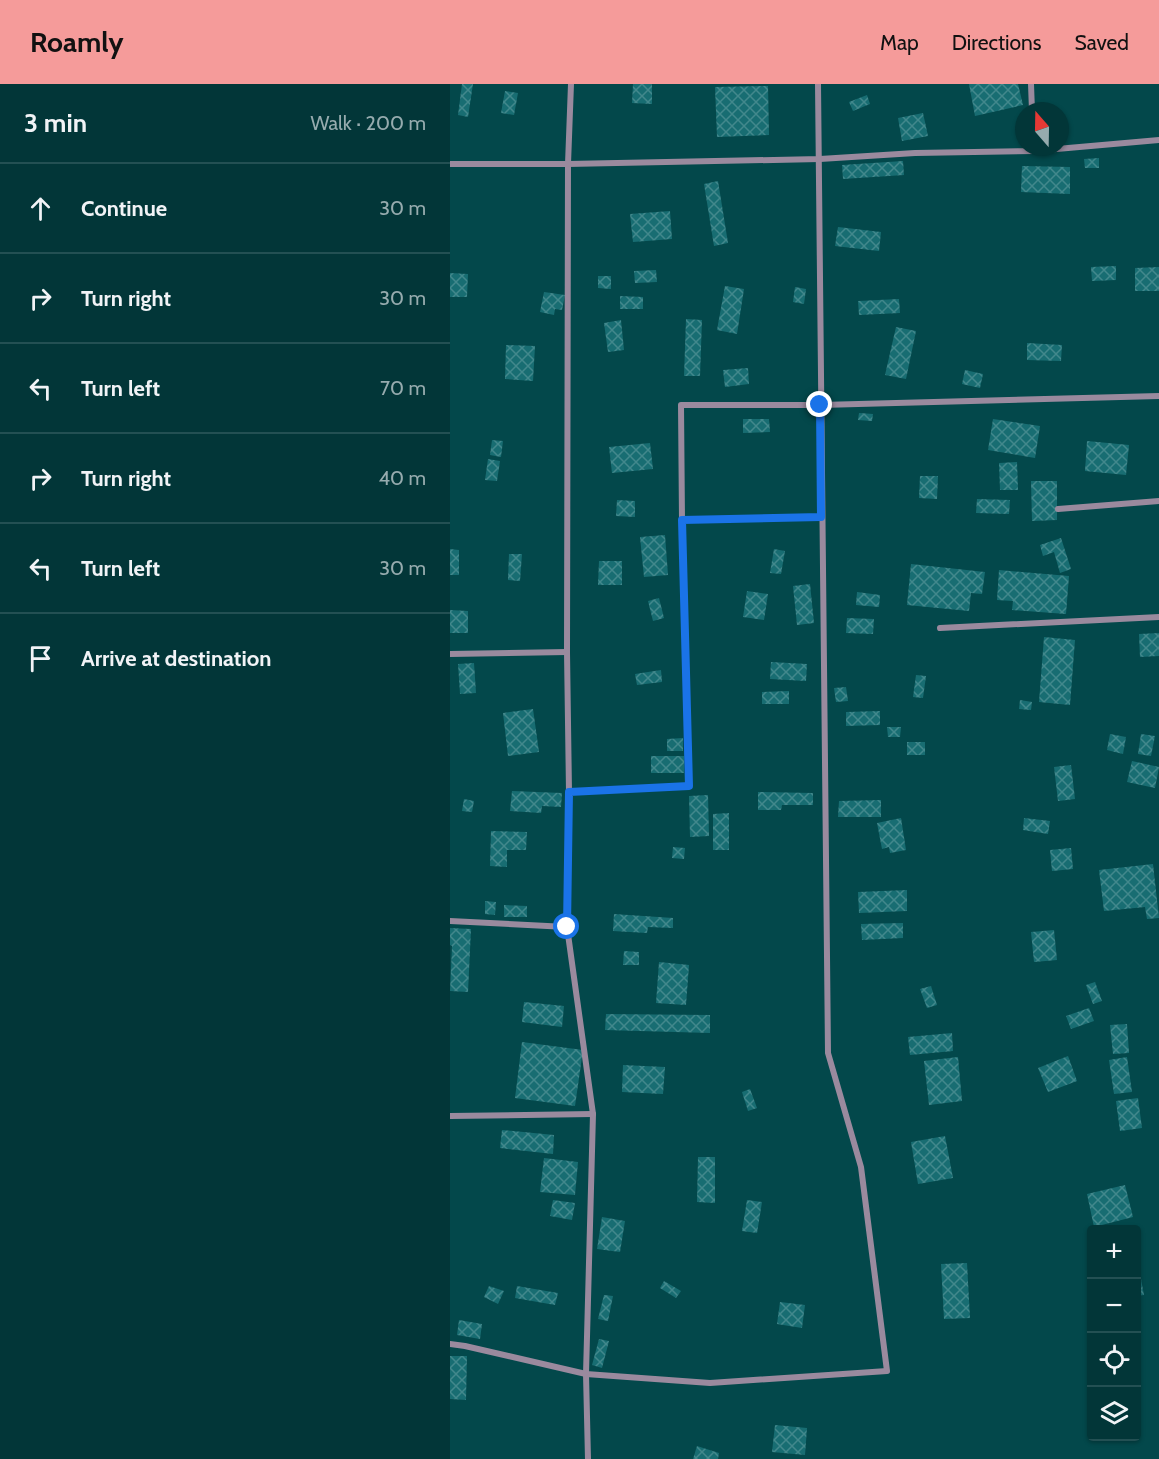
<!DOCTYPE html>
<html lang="en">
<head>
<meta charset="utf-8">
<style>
	:root { --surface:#023638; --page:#0c3e40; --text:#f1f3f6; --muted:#96abae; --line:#235053; --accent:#f59b9a }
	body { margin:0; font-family:Cabin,sans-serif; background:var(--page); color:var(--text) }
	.controls { position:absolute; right:18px; bottom:18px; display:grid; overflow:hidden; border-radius:6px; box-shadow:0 2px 4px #0004 }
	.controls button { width:54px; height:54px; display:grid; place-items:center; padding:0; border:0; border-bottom:2px solid var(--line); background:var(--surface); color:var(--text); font:30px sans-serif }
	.compass { position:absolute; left:565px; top:18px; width:54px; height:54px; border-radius:50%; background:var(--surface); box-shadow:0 2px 4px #0004; rotate:340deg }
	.stop { position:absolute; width:18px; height:18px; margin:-14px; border:4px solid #1a73e8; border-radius:50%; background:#fff }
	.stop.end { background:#1a73e8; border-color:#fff; box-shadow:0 2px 6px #0008 }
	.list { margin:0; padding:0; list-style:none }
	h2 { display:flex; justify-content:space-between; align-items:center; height:78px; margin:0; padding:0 24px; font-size:26px }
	h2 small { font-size:20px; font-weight:400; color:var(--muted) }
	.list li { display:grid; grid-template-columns:39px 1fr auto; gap:18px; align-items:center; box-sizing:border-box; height:90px; padding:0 24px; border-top:2px solid var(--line) }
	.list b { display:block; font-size:22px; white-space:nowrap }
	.list em { font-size:20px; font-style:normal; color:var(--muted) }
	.icon { flex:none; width:33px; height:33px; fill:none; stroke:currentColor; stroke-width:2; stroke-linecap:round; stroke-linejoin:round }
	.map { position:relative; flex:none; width:709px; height:1375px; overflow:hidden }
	header { display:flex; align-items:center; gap:36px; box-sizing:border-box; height:84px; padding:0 30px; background:var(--accent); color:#111 }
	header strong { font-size:28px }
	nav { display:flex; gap:33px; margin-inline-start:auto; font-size:21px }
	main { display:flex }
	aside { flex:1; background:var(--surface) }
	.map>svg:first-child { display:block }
	.building { fill:url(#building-cross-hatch) }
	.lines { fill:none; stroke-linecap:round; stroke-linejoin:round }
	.minor { stroke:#9a8a9e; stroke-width:6 }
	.route { stroke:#1a73e8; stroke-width:8 }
</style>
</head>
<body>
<header>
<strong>Roamly</strong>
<nav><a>Map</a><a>Directions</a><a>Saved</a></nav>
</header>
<main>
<aside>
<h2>3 min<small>Walk · 200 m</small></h2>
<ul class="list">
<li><svg class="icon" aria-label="ahead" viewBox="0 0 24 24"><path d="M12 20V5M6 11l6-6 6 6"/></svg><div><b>Continue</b></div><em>30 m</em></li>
<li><svg class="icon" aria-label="right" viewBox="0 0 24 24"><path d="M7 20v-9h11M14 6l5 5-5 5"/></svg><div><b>Turn right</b></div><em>30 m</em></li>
<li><svg class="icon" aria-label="left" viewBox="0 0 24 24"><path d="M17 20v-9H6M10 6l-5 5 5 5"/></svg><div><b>Turn left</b></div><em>70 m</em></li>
<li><svg class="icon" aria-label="right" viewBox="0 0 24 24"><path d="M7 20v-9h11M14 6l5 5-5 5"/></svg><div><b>Turn right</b></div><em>40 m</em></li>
<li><svg class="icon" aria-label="left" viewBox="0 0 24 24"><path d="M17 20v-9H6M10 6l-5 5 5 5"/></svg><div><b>Turn left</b></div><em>30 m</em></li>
<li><svg class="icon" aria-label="arrive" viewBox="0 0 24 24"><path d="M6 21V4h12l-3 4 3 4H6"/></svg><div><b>Arrive at destination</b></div></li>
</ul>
</aside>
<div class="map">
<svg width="709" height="1375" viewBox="0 0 709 1375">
	<defs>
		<pattern id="building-cross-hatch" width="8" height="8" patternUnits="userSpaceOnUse" patternTransform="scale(1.5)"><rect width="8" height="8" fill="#186d72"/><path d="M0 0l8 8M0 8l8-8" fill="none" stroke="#42888c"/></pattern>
	</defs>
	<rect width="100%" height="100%" fill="#03484b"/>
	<g class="building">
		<path d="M 12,0 L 23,0 L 18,33 L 8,31 Z"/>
		<path d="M 183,0 L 202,0 L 202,20 L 182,19 Z"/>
		<path d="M 519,0 L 568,0 L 573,21 L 525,32 Z"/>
		<path d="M 318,2 L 319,51 L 267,53 L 265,3 Z"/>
		<path d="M 55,7 L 68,9 L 64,31 L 51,29 Z"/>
		<path d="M 417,11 L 420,20 L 403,27 L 399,18 Z"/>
		<path d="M 473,29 L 478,52 L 452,57 L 448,34 Z"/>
		<path d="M 649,74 L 649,84 L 635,84 L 634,75 Z"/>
		<path d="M 453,77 L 454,91 L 393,95 L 392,81 Z"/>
		<path d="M 572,82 L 620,83 L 620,110 L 571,108 Z"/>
		<path d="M 268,97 L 278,159 L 264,162 L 254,100 Z"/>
		<path d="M 220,127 L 222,155 L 183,158 L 180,130 Z"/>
		<path d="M 388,143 L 431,148 L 429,167 L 385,162 Z"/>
		<path d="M 666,182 L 666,196 L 642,197 L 641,183 Z"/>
		<path d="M 709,183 L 709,207 L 685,207 L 685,184 Z"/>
		<path d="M 206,186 L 207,198 L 185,199 L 184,187 Z"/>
		<path d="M 0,189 L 18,190 L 17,213 L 0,213 Z"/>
		<path d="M 148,192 L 161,192 L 161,205 L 148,204 Z"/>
		<path d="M 275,202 L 294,205 L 287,250 L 267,246 Z"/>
		<path d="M 345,203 L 356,205 L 354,220 L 343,218 Z"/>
		<path d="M 94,208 L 115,211 L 112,226 L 105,225 L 104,231 L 90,228 Z"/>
		<path d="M 170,212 L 193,213 L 193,225 L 170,225 Z"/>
		<path d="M 449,215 L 450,229 L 409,231 L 408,217 Z"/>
		<path d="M 236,235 L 252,236 L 250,292 L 234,292 Z"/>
		<path d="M 171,236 L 174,266 L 158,268 L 154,239 Z"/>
		<path d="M 446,243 L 466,247 L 456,295 L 435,291 Z"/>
		<path d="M 577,259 L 612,261 L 611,277 L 577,276 Z"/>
		<path d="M 56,261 L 85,262 L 83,297 L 55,295 Z"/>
		<path d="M 298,284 L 299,300 L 275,303 L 273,286 Z"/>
		<path d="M 515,286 L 533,290 L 530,304 L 512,300 Z"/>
		<path d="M 409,329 L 423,330 L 422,337 L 408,336 Z"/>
		<path d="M 293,335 L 319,335 L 320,348 L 293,349 Z"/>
		<path d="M 543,335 L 590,342 L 585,374 L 538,366 Z"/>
		<path d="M 42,356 L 53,357 L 51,373 L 40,371 Z"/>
		<path d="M 637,357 L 679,361 L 676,391 L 635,387 Z"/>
		<path d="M 200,359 L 203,385 L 162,389 L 159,363 Z"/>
		<path d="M 38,375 L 50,377 L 47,397 L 35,396 Z"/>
		<path d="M 567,378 L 568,406 L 550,406 L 549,379 Z"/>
		<path d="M 470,392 L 488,392 L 487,415 L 469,414 Z"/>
		<path d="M 581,397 L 607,397 L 607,436 L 582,437 Z"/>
		<path d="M 527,415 L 560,416 L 559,430 L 526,429 Z"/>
		<path d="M 167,416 L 185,417 L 185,433 L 166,432 Z"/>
		<path d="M 215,451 L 218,491 L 194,493 L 190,453 Z"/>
		<path d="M 611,454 L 621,485 L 610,489 L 604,468 L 593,472 L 590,461 Z"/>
		<path d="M 0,465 L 9,466 L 9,491 L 0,491 Z"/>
		<path d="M 324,465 L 335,467 L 331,490 L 320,489 Z"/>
		<path d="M 59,470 L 72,470 L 70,497 L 58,496 Z"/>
		<path d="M 149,477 L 172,477 L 172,501 L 148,501 Z"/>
		<path d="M 461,480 L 535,488 L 532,510 L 521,509 L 519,527 L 457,521 Z"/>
		<path d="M 549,486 L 619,492 L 616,530 L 562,526 L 563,517 L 547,516 Z"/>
		<path d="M 360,500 L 364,539 L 347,541 L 343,502 Z"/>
		<path d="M 297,507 L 318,510 L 314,536 L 293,533 Z"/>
		<path d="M 407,508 L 430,511 L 429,523 L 406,521 Z"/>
		<path d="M 209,514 L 214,534 L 203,537 L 198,517 Z"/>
		<path d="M 0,526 L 18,527 L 18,549 L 0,549 Z"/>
		<path d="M 397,534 L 424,535 L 423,550 L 396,549 Z"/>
		<path d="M 709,549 L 709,572 L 690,573 L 689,550 Z"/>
		<path d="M 594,553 L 625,556 L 620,621 L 589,618 Z"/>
		<path d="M 321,578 L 357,580 L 356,597 L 320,595 Z"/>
		<path d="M 24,579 L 26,609 L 10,610 L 8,580 Z"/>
		<path d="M 211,586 L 212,598 L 187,601 L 185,590 Z"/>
		<path d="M 466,591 L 476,592 L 473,614 L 463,613 Z"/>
		<path d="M 396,603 L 398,617 L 386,618 L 384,604 Z"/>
		<path d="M 339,607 L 339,620 L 312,620 L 312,608 Z"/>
		<path d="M 570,616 L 582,618 L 581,626 L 569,625 Z"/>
		<path d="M 83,625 L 89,668 L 58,672 L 53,629 Z"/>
		<path d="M 430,627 L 430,641 L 396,642 L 396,628 Z"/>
		<path d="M 437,643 L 451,643 L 450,653 L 438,653 Z"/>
		<path d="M 660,650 L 676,653 L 673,670 L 657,666 Z"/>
		<path d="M 691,650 L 705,652 L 701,672 L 688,670 Z"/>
		<path d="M 233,654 L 233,667 L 217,667 L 217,655 Z"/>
		<rect x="457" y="658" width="18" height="13"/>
		<rect x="201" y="672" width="33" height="17"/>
		<path d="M 682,677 L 709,683 L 705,704 L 677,698 Z"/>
		<path d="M 621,681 L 625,715 L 608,717 L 604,683 Z"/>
		<path d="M 62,707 L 112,709 L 111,723 L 92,722 L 91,729 L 60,727 Z"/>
		<path d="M 308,708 L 363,709 L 363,721 L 332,721 L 331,726 L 308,726 Z"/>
		<path d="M 258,711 L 259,752 L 240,753 L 239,712 Z"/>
		<path d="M 14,715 L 24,717 L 22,728 L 12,727 Z"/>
		<path d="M 431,716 L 431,733 L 388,733 L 389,717 Z"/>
		<path d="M 279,729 L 279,766 L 263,766 L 263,730 Z"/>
		<path d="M 451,734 L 456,766 L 440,769 L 439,763 L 432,765 L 427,739 Z"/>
		<path d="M 574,734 L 600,737 L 598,750 L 573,746 Z"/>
		<path d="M 41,747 L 77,748 L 76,766 L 57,766 L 57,783 L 40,782 Z"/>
		<path d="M 223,763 L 235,764 L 234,775 L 222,774 Z"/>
		<path d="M 621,764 L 623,785 L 602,787 L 600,766 Z"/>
		<path d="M 703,780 L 709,834 L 697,835 L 695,823 L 654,827 L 649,786 Z"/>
		<path d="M 457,806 L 457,827 L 409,829 L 408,808 Z"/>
		<path d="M 35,817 L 46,818 L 45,831 L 35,830 Z"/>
		<path d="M 54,821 L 77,822 L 77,833 L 54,833 Z"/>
		<path d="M 164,830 L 223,834 L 223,844 L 198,843 L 197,849 L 163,847 Z"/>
		<path d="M 453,839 L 453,854 L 412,856 L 411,840 Z"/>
		<path d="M 0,844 L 21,845 L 18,908 L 0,907 L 2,862 L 0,861 Z"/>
		<path d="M 604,846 L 607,876 L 584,878 L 581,848 Z"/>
		<path d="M 174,867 L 189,868 L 189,881 L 173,881 Z"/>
		<path d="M 209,878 L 239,881 L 236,921 L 206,919 Z"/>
		<path d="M 645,898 L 652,917 L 643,920 L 636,901 Z"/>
		<path d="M 481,902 L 487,921 L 477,924 L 470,905 Z"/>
		<path d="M 74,918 L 114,922 L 112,943 L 72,938 Z"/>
		<path d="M 639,924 L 644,937 L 621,945 L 616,932 Z"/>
		<path d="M 156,930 L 260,931 L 260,949 L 155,946 Z"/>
		<path d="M 677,940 L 679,969 L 663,970 L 660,941 Z"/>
		<path d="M 502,949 L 503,967 L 460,971 L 458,953 Z"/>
		<path d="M 72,958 L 133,966 L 125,1022 L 65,1014 Z"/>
		<path d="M 618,972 L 627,997 L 598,1008 L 588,984 Z"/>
		<path d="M 508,973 L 512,1017 L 479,1021 L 474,977 Z"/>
		<path d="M 677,973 L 682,1008 L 664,1010 L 659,976 Z"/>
		<path d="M 173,981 L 215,983 L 213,1010 L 172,1008 Z"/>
		<path d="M 300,1005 L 307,1024 L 298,1027 L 292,1008 Z"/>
		<path d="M 688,1014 L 692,1044 L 670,1047 L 666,1017 Z"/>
		<path d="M 52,1046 L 104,1051 L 103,1070 L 50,1064 Z"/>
		<path d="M 495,1052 L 503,1094 L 468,1100 L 461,1058 Z"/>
		<path d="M 248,1073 L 265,1073 L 265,1119 L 247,1118 Z"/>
		<path d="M 94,1074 L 128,1078 L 125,1111 L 90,1108 Z"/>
		<path d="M 675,1101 L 683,1133 L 644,1143 L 637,1110 Z"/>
		<path d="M 103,1116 L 125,1119 L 122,1136 L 100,1132 Z"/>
		<path d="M 297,1116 L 312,1118 L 307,1149 L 292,1147 Z"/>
		<path d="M 152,1133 L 175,1137 L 170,1168 L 147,1165 Z"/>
		<path d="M 517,1179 L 520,1234 L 494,1235 L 491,1180 Z"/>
		<path d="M 688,1179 L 694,1211 L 686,1212 L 686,1180 Z"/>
		<path d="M 214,1197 L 231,1207 L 226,1214 L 210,1204 Z"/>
		<path d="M 39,1202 L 54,1207 L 48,1220 L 34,1213 Z"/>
		<path d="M 67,1202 L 108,1209 L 105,1221 L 65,1214 Z"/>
		<path d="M 154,1211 L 163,1212 L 158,1237 L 148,1235 Z"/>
		<path d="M 330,1218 L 355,1221 L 352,1244 L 327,1240 Z"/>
		<path d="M 9,1236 L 32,1240 L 30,1255 L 7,1251 Z"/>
		<path d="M 149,1255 L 159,1257 L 152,1284 L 142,1281 Z"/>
		<path d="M 0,1272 L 17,1272 L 16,1316 L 0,1315 Z"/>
		<path d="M 325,1341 L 357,1344 L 355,1371 L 322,1368 Z"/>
		<path d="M 247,1362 L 269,1369 L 268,1375 L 243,1375 Z"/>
	</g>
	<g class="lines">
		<g class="minor">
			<path d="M 121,0 L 118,80 L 117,568 L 119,708 L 117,843 L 143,1030 L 136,1290 L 138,1375"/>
			<path d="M 581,0 L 582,27"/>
			<path d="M 0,80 L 118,80 L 370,75 L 465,69 L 584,67 L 709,56"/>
			<path d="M 608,425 L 709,417"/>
			<path d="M 232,436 L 371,433"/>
			<path d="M 490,544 L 709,533"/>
			<path d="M 0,570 L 117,568"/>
			<path d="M 119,708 L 239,702 L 232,436 L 231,321 L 371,321 L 709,312"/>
			<path d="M 0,837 L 117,843"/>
			<path d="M 0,1032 L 143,1030"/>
			<path d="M 0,1260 L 15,1262 L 136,1290 L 260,1299 L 437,1287 L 411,1083 L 378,969 L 368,0"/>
		</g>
	</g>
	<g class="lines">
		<path class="route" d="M 117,843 L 119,708 L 239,702 L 232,436 L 371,433 L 370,321"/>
	</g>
</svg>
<div class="controls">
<button>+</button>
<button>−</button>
<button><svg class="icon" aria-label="locate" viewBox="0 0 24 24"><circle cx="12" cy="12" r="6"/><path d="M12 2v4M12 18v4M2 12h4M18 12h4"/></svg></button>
<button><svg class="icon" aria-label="layers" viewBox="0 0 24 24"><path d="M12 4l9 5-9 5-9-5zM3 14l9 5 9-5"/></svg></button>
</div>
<svg class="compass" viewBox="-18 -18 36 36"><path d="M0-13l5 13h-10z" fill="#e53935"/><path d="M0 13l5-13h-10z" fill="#96abae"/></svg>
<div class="stop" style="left:117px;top:843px"></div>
<div class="stop end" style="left:370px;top:321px"></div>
</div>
</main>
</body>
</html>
